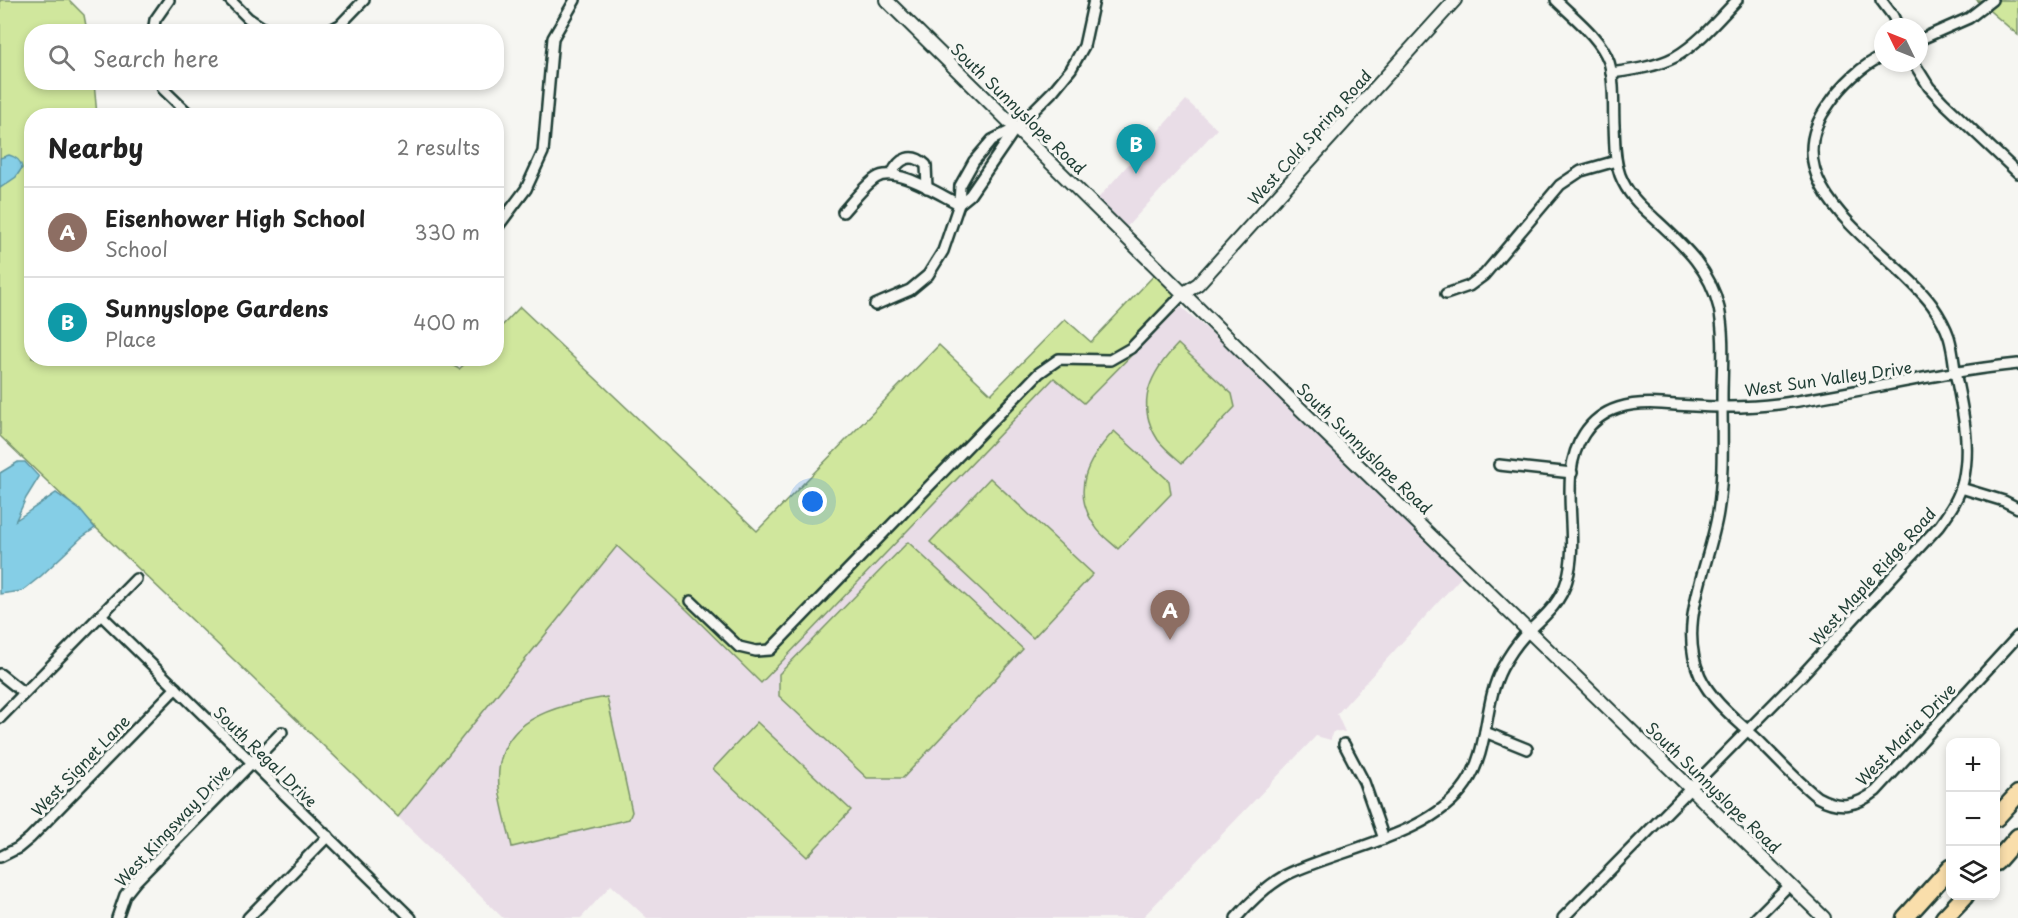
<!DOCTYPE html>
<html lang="en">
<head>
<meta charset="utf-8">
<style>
	:root { --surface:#fff; --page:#f6f6f6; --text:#222; --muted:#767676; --line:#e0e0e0; --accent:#1a73e8 }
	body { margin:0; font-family:"Playpen Sans",sans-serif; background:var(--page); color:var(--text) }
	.controls { position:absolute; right:18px; bottom:18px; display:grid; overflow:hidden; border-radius:12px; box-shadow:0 3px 9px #0003 }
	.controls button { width:54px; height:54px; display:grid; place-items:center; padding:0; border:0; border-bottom:2px solid var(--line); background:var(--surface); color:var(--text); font:30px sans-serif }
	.compass { position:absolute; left:1874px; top:18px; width:54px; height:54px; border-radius:50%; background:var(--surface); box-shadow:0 3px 9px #0003; rotate:313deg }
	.you { position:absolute; left:813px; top:502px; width:21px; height:21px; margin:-15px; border:4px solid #fff; border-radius:50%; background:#1a73e8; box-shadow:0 0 0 9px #1a73e833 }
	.badge { display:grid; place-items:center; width:39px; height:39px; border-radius:50%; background:var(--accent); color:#fff; font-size:20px; font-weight:700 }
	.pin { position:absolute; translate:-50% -50px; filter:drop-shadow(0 2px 3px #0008) }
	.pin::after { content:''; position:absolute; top:32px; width:21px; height:18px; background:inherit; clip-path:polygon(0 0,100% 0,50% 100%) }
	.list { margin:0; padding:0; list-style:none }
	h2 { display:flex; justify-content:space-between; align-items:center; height:78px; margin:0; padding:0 24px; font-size:26px }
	h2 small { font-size:20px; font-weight:400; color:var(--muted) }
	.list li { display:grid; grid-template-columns:39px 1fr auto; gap:18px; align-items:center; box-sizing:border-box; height:90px; padding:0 24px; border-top:2px solid var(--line) }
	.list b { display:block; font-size:22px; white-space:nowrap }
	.list p { margin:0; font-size:20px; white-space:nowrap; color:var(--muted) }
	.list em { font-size:20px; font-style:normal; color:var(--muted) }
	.icon { flex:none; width:33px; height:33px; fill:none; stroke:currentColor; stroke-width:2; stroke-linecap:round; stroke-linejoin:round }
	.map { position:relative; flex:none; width:2018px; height:918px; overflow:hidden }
	.search { position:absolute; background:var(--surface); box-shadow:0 3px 9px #0003; left:24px; top:24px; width:480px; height:66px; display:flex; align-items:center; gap:15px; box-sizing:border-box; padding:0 21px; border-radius:24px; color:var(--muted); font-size:22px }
	.panel { position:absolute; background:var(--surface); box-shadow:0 3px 9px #0003; left:24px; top:108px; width:480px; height:258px; border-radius:24px }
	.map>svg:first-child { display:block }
	.built { fill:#e9dde7 }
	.green { fill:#d0e79d; stroke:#789268; stroke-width:1.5 }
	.water { fill:#85cee6; stroke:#5c949f; stroke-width:1.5 }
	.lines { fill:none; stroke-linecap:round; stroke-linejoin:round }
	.minor-casing { stroke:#1f3d34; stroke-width:14 }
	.tertiary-casing { stroke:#1f3d34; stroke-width:16 }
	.motorway-casing { stroke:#1f3d34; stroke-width:21 }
	.minor { stroke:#f6f6f2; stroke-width:9 }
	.tertiary { stroke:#f6f6f2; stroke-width:12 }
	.motorway { stroke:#f9deab; stroke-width:16 }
	.labels { text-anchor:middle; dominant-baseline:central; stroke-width:6; stroke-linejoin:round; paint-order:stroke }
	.street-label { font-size:16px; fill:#1f3d34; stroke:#f6f6f2 }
</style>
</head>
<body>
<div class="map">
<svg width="2018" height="918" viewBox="0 0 2018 918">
	<rect width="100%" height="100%" fill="#f6f6f2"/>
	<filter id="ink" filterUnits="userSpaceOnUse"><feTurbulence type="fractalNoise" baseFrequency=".0167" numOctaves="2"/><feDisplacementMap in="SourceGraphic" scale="12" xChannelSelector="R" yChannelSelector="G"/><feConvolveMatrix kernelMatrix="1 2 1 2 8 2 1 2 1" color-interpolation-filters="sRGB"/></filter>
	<g filter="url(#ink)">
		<g class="built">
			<path d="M 1186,100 L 1217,129 L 1122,232 L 1093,204 Z"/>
			<path d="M 1180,306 L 1228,347 L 1337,455 L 1463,575 L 1337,714 L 1345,732 L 1335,731 L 1332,733 L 1331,740 L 1316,736 L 1142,918 L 647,918 L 611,885 L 581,918 L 503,918 L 398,817 L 617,546 L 687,610 L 761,682 L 1054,377 L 1084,403 Z"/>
		</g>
		<g class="green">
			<path d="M 0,0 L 69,0 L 84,15 L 87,31 L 32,32 L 32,82 L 94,83 L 97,115 L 32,116 L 32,358 L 440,358 L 459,369 L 470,359 L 496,358 L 497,331 L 520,307 L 757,531 L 939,345 L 991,394 L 1065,319 L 1091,342 L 1160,269 L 1189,297 L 1084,403 L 1054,378 L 761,683 L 687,610 L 617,546 L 398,817 L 0,436 Z"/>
			<path d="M 1977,0 L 2018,0 L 2018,35 Z"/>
			<path d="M 1178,344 L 1232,394 L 1235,407 L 1182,463 C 1174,456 1164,448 1158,440 C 1134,403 1151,372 1178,344 Z"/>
			<path d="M 1114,431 L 1169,481 L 1171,494 L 1118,549 C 1111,542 1100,535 1095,526 C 1070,490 1088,459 1114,431 Z"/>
			<path d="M 990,478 L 1093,574 L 1033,638 L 930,542 Z"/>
			<path d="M 908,542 L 1023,649 L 903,778 L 867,778 L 779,696 L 779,674 Z"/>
			<path d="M 607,697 L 632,812 L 629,819 L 512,847 C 508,827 501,808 499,787 C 493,719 554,706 607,697 Z"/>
			<path d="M 757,722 L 851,810 L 807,857 L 713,769 Z"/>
		</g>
		<g class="water">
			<path d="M 9,155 C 16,157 21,160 22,168 L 16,177 L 0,188 L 0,158 Z"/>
			<path d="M 18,462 L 25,462 L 39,477 L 26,498 L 16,520 L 56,493 L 80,510 L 95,528 L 81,538 L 41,576 L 22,591 L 0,594 L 0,473 Z"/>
		</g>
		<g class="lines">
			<defs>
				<g id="minor">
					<path d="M 230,0 L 248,18 L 269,32"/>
					<path d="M 1556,0 C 1574,18 1600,37 1609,62 C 1615,82 1613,105 1614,125 C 1615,142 1614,159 1620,175 C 1627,193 1639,205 1653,217 C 1682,244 1710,268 1719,308 C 1725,337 1722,368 1722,398 C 1722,436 1724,475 1718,512 C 1710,565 1676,623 1700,676 C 1712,702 1738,721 1758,740 C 1777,759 1796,780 1817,797 C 1839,809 1856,807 1876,791 L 2018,636"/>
					<path d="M 1881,0 L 1893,16 L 1898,27"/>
					<path d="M 153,32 L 155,20 L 169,0"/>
					<path d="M 327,32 L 340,25 L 364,0"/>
					<path d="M 1919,40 L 1969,18 L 1992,0"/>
					<path d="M 1914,63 L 1929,87 L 1943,102 L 2018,173"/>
					<path d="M 1611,73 C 1632,70 1656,67 1675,57 C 1699,43 1718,20 1737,0"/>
					<path d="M 161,82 L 163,89 L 191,116"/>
					<path d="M 892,174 C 899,158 912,152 926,165 L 927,188"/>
					<path d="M 959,204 L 970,195 L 1016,128 L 1053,91 L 1071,69 L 1084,46 L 1094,0"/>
					<path d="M 843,212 C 853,201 864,186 876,178 C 895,165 940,195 959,204"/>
					<path d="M 496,229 L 526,189 L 543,152 L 553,38 L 575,0"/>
					<path d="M 1446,294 L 1469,286 L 1484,275 L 1560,185 L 1581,171 L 1616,161"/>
					<path d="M 875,305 L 910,290 L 928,275 L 943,251 L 959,204 L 960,186 L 974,161 L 992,140 L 1014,129"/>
					<path d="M 1499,465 L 1572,473"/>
					<path d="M 1961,488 L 2004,501 L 2018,508"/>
					<path d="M 691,601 L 739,647 L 756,651 L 770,650 L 1039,373 L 1059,359 L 1110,360 L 1131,348 L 1184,293"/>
					<path d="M 101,615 L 411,918"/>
					<path d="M 0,674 L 24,693"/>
					<path d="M 0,718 L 136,579"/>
					<path d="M 1485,732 L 1527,749"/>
					<path d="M 1344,744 L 1364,782 L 1384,839"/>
					<path d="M 0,857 L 18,848 L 30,838 L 176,688"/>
					<path d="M 117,918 L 125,895 L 137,880 L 282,732"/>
					<path d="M 248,918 L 328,836"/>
					<path d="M 1236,918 C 1251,901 1266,886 1286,875 C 1341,848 1430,837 1466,784 C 1490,749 1483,704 1502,668 C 1508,657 1515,646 1524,636 C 1541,619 1560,605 1567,580 C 1581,535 1556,475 1584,434 C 1602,406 1632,402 1662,404 C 1701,407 1740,409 1778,404 C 1858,393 1937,372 2018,364"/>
					<path d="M 1563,918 L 1802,675 L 1940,525 C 1950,511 1959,498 1963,481 C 1971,446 1963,412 1956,377 C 1954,364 1953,350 1949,337 C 1945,325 1939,315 1932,305 C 1890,248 1767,188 1829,104 C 1842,85 1862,65 1883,56"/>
					<path d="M 1756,918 L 1790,884"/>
				</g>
				<g id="tertiary">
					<path d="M 886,0 L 1289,398 L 1824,918"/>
					<path d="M 1184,293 L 1198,284 L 1455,0"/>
				</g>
				<g id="motorway">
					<path d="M 1996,818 L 2018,794"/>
					<path d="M 1996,862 L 2018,837"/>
					<path d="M 1905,918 L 1950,868"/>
					<path d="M 1944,918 L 1965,896"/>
				</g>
			</defs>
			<use href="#minor" class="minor-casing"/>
			<use href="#tertiary" class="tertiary-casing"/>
			<use href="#motorway" class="motorway-casing"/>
			<use href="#minor" class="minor"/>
			<use href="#tertiary" class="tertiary"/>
			<use href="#motorway" class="motorway"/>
		</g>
	</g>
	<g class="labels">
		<g class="street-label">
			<text transform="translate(1019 108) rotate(44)">South Sunnyslope Road</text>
			<text transform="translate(1309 137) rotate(-48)">West Cold Spring Road</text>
			<text transform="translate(1828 378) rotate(-8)">West Sun Valley Drive</text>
			<text transform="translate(1365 448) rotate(44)">South Sunnyslope Road</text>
			<text transform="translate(1872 576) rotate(-48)">West Maple Ridge Road</text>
			<text transform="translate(1905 734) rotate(-46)">West Maria Drive</text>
			<text transform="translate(266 756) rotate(44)">South Regal Drive</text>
			<text transform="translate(80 765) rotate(-46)">West Signet Lane</text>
			<text transform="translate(1714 787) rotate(44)">South Sunnyslope Road</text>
			<text transform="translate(172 825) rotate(-47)">West Kingsway Drive</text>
		</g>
	</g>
</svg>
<div class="controls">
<button>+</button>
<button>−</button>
<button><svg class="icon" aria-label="layers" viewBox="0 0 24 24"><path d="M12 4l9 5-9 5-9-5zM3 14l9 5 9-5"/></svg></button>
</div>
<svg class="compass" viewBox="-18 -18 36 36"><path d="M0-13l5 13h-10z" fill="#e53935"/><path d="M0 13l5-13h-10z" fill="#767676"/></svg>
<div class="you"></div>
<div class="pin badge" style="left:1170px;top:640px;background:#8d6e63">A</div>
<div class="pin badge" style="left:1136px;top:174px;background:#0f9aa8">B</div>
<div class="search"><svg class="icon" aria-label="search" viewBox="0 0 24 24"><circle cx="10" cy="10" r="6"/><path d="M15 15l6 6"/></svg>Search here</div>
<section class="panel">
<h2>Nearby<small>2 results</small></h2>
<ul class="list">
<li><span class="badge" style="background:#8d6e63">A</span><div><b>Eisenhower High School</b><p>School</p></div><em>330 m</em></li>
<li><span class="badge" style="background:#0f9aa8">B</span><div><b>Sunnyslope Gardens</b><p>Place</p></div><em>400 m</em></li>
</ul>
</section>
</div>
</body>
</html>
